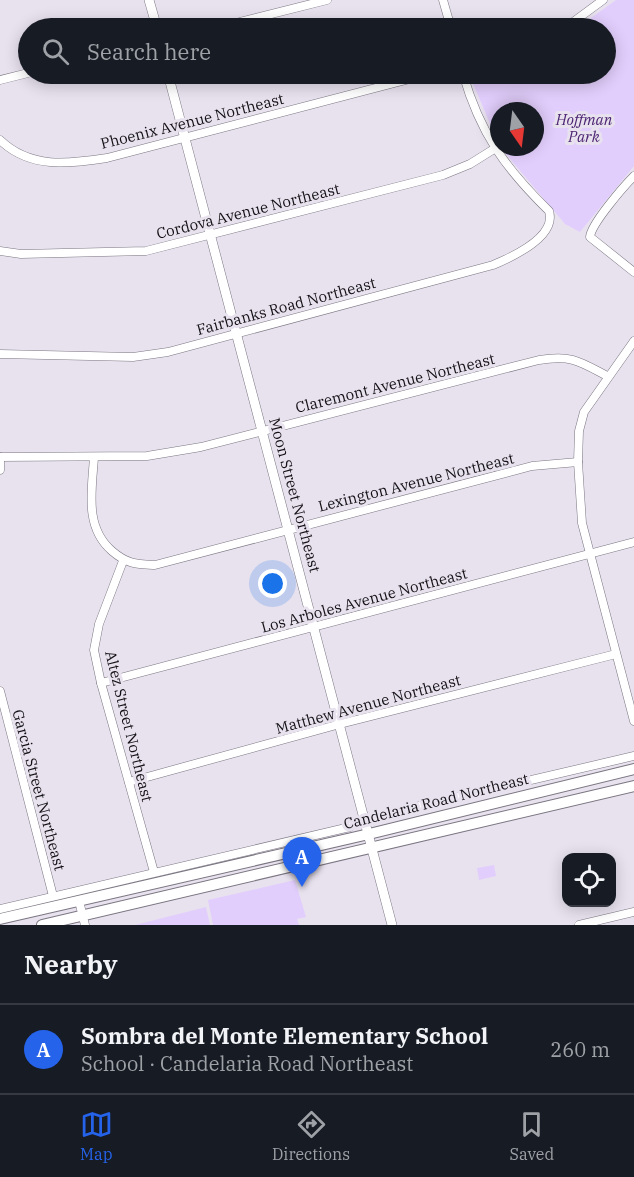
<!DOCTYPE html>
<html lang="en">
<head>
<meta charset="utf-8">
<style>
	:root { --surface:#171b24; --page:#242831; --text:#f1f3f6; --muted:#9ea1a6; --line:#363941; --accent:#2563eb }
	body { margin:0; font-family:"IBM Plex Serif",serif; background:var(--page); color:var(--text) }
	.controls { position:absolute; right:18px; bottom:18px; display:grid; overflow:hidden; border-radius:12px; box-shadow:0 3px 15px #0003 }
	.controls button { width:54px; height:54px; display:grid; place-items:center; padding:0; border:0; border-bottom:2px solid var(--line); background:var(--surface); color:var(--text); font:30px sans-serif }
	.compass { position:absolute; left:490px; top:102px; width:54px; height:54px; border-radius:50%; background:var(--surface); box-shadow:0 3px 15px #0003; rotate:166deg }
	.you { position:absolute; left:273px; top:584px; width:21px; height:21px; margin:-15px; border:4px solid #fff; border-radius:50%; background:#1a73e8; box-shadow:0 0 0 9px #1a73e833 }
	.badge { display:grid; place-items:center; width:39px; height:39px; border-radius:50%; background:var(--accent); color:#fff; font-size:20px; font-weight:700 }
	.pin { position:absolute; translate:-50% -50px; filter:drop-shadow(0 2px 3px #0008) }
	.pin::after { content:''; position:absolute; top:32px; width:21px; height:18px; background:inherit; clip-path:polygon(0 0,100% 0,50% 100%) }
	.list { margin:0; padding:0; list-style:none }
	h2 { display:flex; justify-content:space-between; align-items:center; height:78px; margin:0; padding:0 24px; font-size:26px }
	h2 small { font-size:20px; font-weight:400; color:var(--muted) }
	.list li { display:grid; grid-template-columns:39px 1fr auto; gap:18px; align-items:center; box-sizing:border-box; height:90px; padding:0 24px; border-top:2px solid var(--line) }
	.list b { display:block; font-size:22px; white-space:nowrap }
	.list p { margin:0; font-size:20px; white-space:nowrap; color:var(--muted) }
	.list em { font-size:20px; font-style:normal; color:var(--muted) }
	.icon { flex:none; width:33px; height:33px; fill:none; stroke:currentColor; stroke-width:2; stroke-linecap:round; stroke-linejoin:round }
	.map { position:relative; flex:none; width:634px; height:925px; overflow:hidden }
	.search { position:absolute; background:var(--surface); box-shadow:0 3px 15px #0003; left:18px; right:18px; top:18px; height:66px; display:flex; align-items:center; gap:15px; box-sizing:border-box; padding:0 21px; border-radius:33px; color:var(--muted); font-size:22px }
	.sheet { height:168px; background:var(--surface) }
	nav { display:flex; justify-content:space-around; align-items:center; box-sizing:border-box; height:84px; border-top:2px solid var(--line); background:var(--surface); font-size:16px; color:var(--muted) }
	nav a { display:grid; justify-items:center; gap:3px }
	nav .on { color:var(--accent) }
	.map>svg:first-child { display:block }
	.green { fill:#e2cefc }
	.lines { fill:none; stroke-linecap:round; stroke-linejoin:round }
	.minor-casing { stroke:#7b7682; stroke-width:9 }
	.tertiary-casing { stroke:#7b7682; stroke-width:10 }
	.secondary-casing { stroke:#7b7682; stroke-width:12 }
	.minor { stroke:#fff; stroke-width:8 }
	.tertiary { stroke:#fff; stroke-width:9 }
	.secondary { stroke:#fff; stroke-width:10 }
	.labels { text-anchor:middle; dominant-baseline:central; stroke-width:6; stroke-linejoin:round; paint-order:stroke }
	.park-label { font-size:15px; font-style:italic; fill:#4d2572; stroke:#e8e2ef }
	.street-label { font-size:15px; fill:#131115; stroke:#e8e2ef }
</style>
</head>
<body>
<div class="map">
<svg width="634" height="925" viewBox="0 0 634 925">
	<rect width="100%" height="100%" fill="#e8e2ef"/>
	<g class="green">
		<path d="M 616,0 L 634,0 L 634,166 L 580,232 L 565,224 L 500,147 L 535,147 L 535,111 L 499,111 L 499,145 L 469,74 L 606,74 L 606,28 L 577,28 Z"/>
		<path d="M 494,865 L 496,876 L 479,880 L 477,868 Z"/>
		<path d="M 295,880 L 306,917 L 297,919 L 299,925 L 213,925 L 208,900 Z"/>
		<path d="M 206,907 L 210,925 L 135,925 Z"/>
	</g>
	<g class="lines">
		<defs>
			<g id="minor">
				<path d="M 443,0 L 451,28"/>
				<path d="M 216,28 L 327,0"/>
				<path d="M 565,28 L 603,0"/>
				<path d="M 0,80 L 28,73"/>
				<path d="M 0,140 C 30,169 68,164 107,158 L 429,74"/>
				<path d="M 634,176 C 624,186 591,224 590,237 L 634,272"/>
				<path d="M 0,251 L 21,254 L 146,251 L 443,175 L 470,164 L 494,149"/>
				<path d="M 634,341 L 584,412 L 579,431 L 578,462 L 582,523 L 634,721"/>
				<path d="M 0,354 L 133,357 L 168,352 L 493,265 C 512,257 557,237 549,211 C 505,168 480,133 463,74"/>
				<path d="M 0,457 L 147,456 L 201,447 L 539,360 C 572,355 579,361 607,376"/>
				<path d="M 94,457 C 92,490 84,527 112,551 C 127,564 136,564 155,565 L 532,466 L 578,462"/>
				<path d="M 0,470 L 0,457"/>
				<path d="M 123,561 L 99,624 L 94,650 L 101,683 L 154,872"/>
				<path d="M 101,683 L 634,542"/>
				<path d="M 0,691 L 53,896"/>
				<path d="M 129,782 L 340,724 L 616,654"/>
				<path d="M 377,816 L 634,756"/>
				<path d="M 79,901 L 85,925"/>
				<path d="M 0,909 L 350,827"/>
				<path d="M 579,925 L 634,912"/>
			</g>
			<g id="tertiary">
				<path d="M 149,0 L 157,28"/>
				<path d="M 168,74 L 392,925"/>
			</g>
			<g id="secondary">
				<path d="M 0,919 L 369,834 L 634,769"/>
				<path d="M 42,925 L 634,786"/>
			</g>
		</defs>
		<use href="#minor" class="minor-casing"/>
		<use href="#tertiary" class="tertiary-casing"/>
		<use href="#secondary" class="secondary-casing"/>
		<use href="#minor" class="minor"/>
		<use href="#tertiary" class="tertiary"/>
		<use href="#secondary" class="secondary"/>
	</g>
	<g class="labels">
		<g class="park-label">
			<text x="584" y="119">Hoffman<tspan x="584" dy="17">Park</tspan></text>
		</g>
		<g class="street-label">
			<text transform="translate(192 121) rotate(-14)">Phoenix Avenue Northeast</text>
			<text transform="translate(248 211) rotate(-14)">Cordova Avenue Northeast</text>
			<text transform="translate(286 306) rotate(-15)">Fairbanks Road Northeast</text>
			<text transform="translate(395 383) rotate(-14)">Claremont Avenue Northeast</text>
			<text transform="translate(416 482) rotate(-14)">Lexington Avenue Northeast</text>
			<text transform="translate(295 495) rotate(75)">Moon Street Northeast</text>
			<text transform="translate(364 600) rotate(-15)">Los Arboles Avenue Northeast</text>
			<text transform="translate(368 704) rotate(-15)">Matthew Avenue Northeast</text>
			<text transform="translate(129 726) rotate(76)">Altez Street Northeast</text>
			<text transform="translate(39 790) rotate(75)">Garcia Street Northeast</text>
			<text transform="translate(436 801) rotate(-14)">Candelaria Road Northeast</text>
		</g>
	</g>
</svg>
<div class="controls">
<button><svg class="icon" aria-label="locate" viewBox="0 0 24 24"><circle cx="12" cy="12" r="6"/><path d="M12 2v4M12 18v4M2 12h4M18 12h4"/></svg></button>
</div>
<svg class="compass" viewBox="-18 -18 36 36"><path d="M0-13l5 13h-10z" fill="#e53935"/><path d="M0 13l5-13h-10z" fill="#9ea1a6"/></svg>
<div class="you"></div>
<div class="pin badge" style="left:302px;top:887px">A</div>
<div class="search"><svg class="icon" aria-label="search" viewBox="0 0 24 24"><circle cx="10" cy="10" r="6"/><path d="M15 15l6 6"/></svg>Search here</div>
</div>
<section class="sheet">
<h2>Nearby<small></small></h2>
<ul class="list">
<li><span class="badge">A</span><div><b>Sombra del Monte Elementary School</b><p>School · Candelaria Road Northeast</p></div><em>260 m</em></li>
</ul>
</section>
<nav>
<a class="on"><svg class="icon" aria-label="map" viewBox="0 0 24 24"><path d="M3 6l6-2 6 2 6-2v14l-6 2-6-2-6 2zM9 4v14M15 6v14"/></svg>Map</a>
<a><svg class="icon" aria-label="directions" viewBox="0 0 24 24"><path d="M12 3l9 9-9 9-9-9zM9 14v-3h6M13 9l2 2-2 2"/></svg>Directions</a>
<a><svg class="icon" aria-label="saved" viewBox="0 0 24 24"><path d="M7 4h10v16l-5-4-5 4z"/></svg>Saved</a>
</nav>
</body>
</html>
